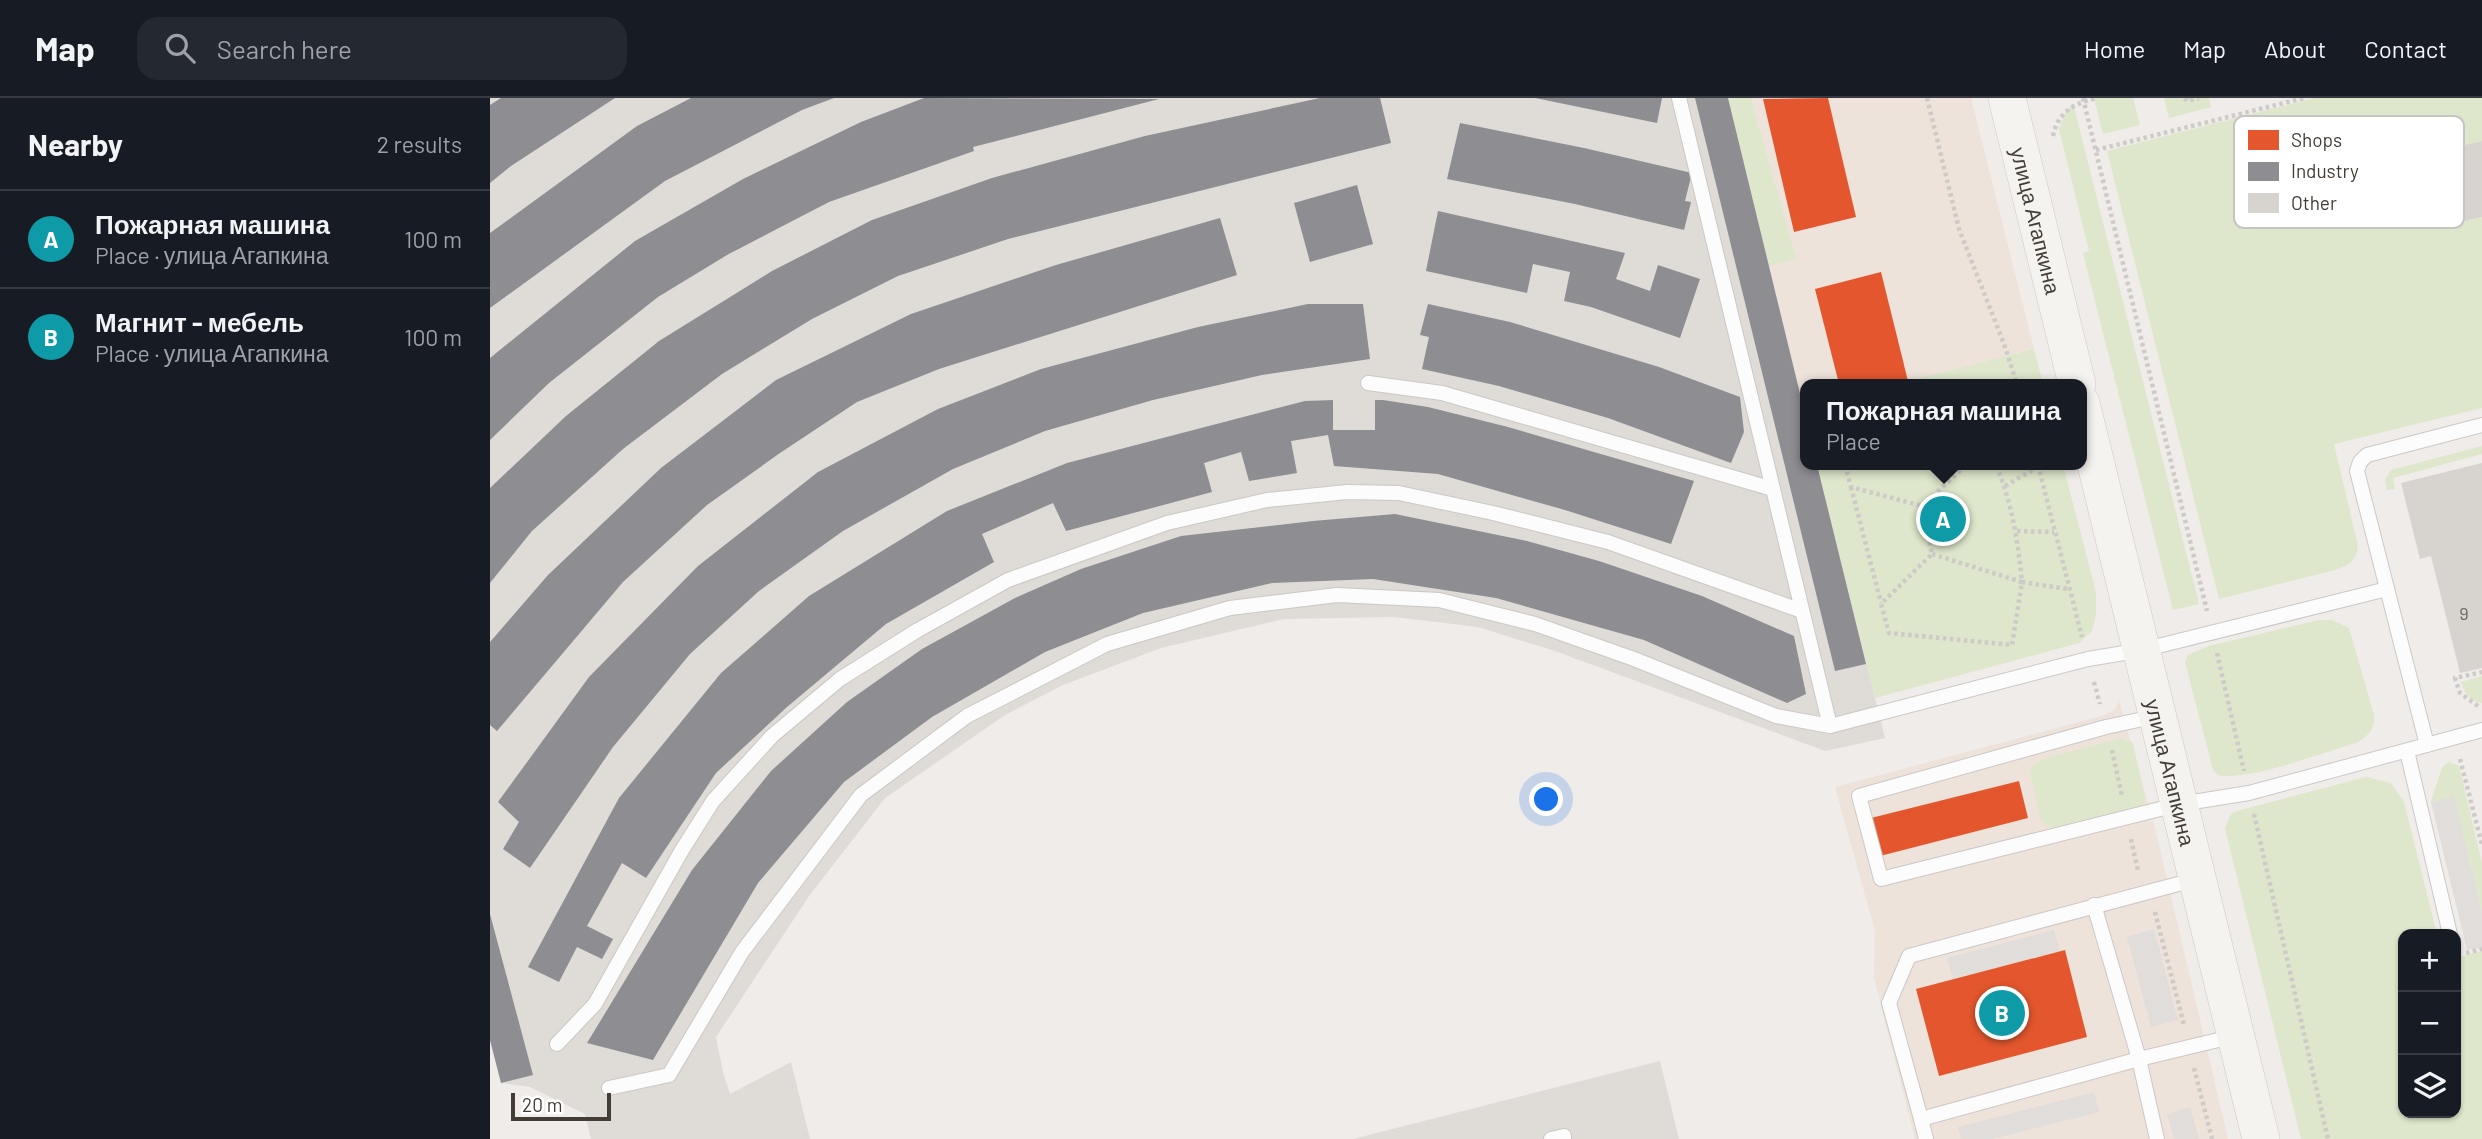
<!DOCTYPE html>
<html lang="en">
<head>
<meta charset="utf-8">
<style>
	:root { --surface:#171b24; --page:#242831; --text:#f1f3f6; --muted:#9ea1a6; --line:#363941; --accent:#2563eb }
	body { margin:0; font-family:Barlow,sans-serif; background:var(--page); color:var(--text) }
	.controls { position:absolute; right:21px; bottom:21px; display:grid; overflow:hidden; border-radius:14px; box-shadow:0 2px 5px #0004 }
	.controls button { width:63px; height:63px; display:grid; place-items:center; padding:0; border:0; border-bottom:2px solid var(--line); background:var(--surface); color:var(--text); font:35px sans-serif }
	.scale { position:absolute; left:21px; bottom:18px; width:100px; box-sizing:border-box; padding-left:7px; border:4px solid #443d36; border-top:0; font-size:19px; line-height:24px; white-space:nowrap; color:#443d36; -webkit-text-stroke:5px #fff; paint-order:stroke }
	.you { position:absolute; left:1057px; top:702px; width:24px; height:24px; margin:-18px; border:5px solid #fff; border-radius:50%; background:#1a73e8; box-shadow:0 0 0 10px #1a73e833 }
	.badge { display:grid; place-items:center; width:46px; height:46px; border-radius:50%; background:var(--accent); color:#fff; font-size:23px; font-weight:700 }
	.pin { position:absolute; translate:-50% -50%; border:4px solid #fff; box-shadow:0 2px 7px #0006 }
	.popup { position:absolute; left:1310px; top:281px; width:287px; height:91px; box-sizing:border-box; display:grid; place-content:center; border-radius:14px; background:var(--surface); filter:drop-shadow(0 2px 5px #0005); font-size:23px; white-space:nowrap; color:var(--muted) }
	.popup b { font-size:26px; color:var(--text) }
	.popup::after { content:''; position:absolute; left:50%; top:100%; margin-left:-14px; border:14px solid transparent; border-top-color:var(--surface) }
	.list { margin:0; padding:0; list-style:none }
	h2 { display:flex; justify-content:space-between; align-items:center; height:91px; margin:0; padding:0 28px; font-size:30px }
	h2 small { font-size:23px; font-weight:400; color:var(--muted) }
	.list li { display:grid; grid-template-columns:46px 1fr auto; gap:21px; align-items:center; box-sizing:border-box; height:98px; padding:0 28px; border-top:2px solid var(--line) }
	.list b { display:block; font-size:26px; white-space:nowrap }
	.list p { margin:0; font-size:23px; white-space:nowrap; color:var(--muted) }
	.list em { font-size:23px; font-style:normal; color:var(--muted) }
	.icon { flex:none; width:38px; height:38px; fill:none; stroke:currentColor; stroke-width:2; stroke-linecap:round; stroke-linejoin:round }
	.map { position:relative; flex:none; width:1992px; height:1041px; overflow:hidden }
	header { display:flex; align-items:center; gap:42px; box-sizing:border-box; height:98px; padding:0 35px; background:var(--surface); border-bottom:2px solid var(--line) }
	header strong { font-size:33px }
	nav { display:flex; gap:38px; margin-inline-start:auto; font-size:24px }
	.search { width:490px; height:63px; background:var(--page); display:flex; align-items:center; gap:18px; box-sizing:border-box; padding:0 24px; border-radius:21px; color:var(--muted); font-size:26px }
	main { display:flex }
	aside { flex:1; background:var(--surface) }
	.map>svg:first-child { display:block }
	.commercial { fill:#eee3da }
	.industrial { fill:#dfdbd7 }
	.green { fill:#dee7cb }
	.parking { fill:#e0ddda }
	.shops { fill:#e4572e }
	.industry { fill:#8d8d92 }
	.building { fill:#d7d4d0 }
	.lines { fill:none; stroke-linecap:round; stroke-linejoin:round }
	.lane-casing { stroke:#cbc8c5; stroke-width:16 }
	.secondary-casing { stroke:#cec8c0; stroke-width:38 }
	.path { stroke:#cdcac7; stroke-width:4.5; stroke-dasharray:3.5 3.5; stroke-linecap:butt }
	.lane { stroke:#fdfcfc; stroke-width:14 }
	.secondary { stroke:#f5f3ef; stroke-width:37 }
	.labels { text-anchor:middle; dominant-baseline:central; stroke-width:7; stroke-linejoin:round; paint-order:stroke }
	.number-label { font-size:18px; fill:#6a645e }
	.street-label { font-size:21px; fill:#443d36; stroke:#fff }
	.key { fill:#fff; stroke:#c7c5c3; stroke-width:2 }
	.key-label { font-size:19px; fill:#443d36 }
</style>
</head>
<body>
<header>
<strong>Map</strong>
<div class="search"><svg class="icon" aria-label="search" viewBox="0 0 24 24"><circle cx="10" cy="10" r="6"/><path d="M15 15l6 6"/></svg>Search here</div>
<nav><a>Home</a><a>Map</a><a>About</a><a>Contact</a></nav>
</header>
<main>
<aside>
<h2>Nearby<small>2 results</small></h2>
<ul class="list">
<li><span class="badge" style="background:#0f9aa8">A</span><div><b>Пожарная машина</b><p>Place · улица Агапкина</p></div><em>100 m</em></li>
<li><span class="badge" style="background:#0f9aa8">B</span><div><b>Магнит - мебель</b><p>Place · улица Агапкина</p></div><em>100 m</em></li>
</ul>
</aside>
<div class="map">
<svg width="1992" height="1041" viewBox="0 0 1992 1041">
	<rect width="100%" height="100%" fill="#efece9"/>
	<g class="commercial">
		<path d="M 1238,0 L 1481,0 L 1544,251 L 1406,286 L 1315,286 L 1313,310 Z"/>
		<path d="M 1629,602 L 1665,730 L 1738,1041 L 1425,1041 L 1384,880 L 1385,833 L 1345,689 L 1615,617 L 1625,611 Z"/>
	</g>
	<g class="industrial">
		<path d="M 0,0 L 1238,0 L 1315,367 L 1327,367 L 1395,640 L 1335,653 L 1065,553 L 988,529 L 904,519 L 794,521 L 671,550 L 573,587 L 515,617 L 395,700 L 319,798 L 226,939 L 233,974 L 240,996 L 301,964 L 320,1041 L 101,1041 L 95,1016 L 40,989 L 11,985 L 0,942 Z"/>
		<path d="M 1170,963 L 1189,1041 L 863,1041 Z"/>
	</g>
	<g class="green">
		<path d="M 1238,0 L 1261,0 L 1306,161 L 1279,168 Z"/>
		<path d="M 1604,0 L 1643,0 L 1650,27 L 1613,36 Z"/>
		<path d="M 1674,0 L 1719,0 L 1721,9 L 1679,20 Z"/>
		<path d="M 1824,0 L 1992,0 L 1992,43 L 1958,52 L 1975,123 L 1992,119 L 1992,310 L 1844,346 L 1868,448 C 1866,464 1859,467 1845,472 L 1729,501 L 1617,53 Z"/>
		<path d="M 1583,5 L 1709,506 L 1683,512 L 1593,155 L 1599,153 L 1569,31 L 1574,17 Z"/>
		<path d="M 1544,251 L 1553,286 L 1406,286 L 1418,283 Z"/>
		<path d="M 1992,348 L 1992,356 L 1903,380 L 1905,391 L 1897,392 L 1895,382 L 1901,372 Z"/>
		<path d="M 1327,367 L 1573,367 L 1606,494 L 1606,517 L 1602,533 L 1589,545 L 1385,600 Z"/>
		<path d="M 1829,522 L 1842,522 L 1859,530 L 1884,617 C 1885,632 1878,638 1866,645 C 1828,656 1776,677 1737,678 C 1730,679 1727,677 1723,672 L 1695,564 L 1698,557 L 1719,548 Z"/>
		<path d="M 1992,578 L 1992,605 L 1991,605 C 1980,602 1974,595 1971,584 Z"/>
		<path d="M 1631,640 L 1643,645 L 1655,700 L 1653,706 L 1648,709 L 1564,731 L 1551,723 L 1540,674 L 1543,667 L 1552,661 Z"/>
		<path d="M 1959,664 L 1969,668 L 1992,765 L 1992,814 L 1964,699 L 1941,704 L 1952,669 Z"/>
		<path d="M 1876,679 L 1901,685 L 1914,704 L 1947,836 L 1913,836 L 1913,1015 L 1966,1015 L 1966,860 L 1992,853 L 1992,1041 L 1811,1041 L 1735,730 L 1741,716 L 1747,713 Z"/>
	</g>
	<g class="parking">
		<path d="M 1964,698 L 1992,814 L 1992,849 L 1977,852 L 1941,704 Z"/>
		<path d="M 1664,831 L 1688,922 L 1661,929 L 1637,839 Z"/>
		<path d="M 1564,832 L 1570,853 L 1463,881 L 1457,860 Z"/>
		<path d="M 1604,994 L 1609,1014 L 1503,1041 L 1471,1041 L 1468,1029 Z"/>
		<path d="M 1700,1009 L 1709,1041 L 1684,1041 L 1677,1016 Z"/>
	</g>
	<g class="shops">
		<path d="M 1338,0 L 1366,119 L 1304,134 L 1273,1 Z"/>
		<path d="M 1391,174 L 1418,283 L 1406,286 L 1349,286 L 1325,191 Z"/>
		<path d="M 1529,683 L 1538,720 L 1390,758 L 1381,720 Z"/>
		<path d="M 1575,852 L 1597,939 L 1449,978 L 1426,891 Z"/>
	</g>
	<g class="industry">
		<path d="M 11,0 L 125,0 L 21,68 L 0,85 L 0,7 Z"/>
		<path d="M 201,0 L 344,0 L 312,12 L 175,83 L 0,210 L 0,135 L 147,28 Z"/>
		<path d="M 434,0 L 669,1 L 483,49 L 484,53 L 339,104 L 237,157 L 168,199 L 59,285 L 0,342 L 0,260 L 145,143 L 253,81 L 371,24 Z"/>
		<path d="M 830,0 L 890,0 L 901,45 L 518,141 L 408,178 L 322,221 L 232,276 L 133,351 L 42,433 L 0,485 L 0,390 L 76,318 L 169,243 L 282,173 L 382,122 L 502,80 L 655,38 Z"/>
		<path d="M 1045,0 L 1172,0 L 1167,25 Z"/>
		<path d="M 1205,0 L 1238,0 L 1315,316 L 1315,367 L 1327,367 L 1376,566 L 1345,573 Z"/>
		<path d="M 970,25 L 1094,50 L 1202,75 L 1195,103 L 1201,104 L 1194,132 L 1085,106 L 957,81 Z"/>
		<path d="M 867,87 L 883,146 L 820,164 L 804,105 Z"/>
		<path d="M 948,113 L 1135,155 L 1126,181 L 1160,193 L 1168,167 L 1210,181 L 1190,240 L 1101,209 L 1074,203 L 1080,174 L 1043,166 L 1037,195 L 936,173 Z"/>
		<path d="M 730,120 L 747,177 L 449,271 L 367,304 L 290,355 L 217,407 L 133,484 L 7,633 L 0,627 L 0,544 L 58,477 L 171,370 L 286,282 L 421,216 L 566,167 Z"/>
		<path d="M 818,206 L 873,206 L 880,261 L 772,277 L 663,302 L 555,333 L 463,371 L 353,433 L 269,493 L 200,556 L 123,649 L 40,770 L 13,751 L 29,724 L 8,704 L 99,579 L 208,468 L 328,374 L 448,311 L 551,271 L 708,229 Z"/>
		<path d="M 938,206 L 1020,224 L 1169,269 L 1250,299 L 1254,334 L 1241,365 L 1118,320 L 1009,288 L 932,271 L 939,239 L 930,237 Z"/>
		<path d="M 843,302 L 843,332 L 885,332 L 885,302 L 893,302 L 938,309 L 1018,329 L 1204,383 L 1181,446 L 1075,412 L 948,376 L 844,368 L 838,337 L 801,343 L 807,375 L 759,383 L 751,354 L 714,365 L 722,394 L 576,433 L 563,405 L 492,436 L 504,464 L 396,526 L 297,609 L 226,675 L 156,780 L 132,765 L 97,828 L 123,841 L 112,861 L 87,849 L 69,884 L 38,869 L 129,700 L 231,575 L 319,498 L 457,413 L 577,365 L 815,303 Z"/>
		<path d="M 905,416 L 1037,443 L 1109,463 L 1212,498 L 1304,538 L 1316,596 L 1297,605 L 1154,542 L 1006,500 L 883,481 L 782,485 L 653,515 L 555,554 L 442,619 L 354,684 L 268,785 L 163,962 L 97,945 L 202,772 L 281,673 L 357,604 L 432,551 L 525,500 L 591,471 L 691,438 L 823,423 Z"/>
		<path d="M 0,816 L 43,977 L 11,985 L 0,942 Z"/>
	</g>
	<g class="building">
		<path d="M 1897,23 L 1905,59 L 1833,76 L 1825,40 Z"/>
		<path d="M 1992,43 L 1992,119 L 1975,123 L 1958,51 Z"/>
		<path d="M 1992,365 L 1992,570 L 1970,575 L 1941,458 L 1930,461 L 1911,385 Z"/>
	</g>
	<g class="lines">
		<defs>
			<g id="lane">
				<path d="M 1189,0 L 1340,628 L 1598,561 L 1652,552 L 1897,491"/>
				<path d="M 878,285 L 952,295 L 1283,391"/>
				<path d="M 1667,618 L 1616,629 L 1369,698 L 1391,781 L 1690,706 L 1759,695 L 1992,632"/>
				<path d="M 1937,647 L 1867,373 L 1870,364 L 1877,357 L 1992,327"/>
				<path d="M 1917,653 L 1960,836"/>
				<path d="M 1707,781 L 1419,858 L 1399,905 L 1431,1021 L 1649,961 L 1745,938"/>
				<path d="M 1604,807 L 1649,961 L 1667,1041"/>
				<path d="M 67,946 L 105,906 L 192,752 L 223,703 L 282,638 L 350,581 L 428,532 L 518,482 L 677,425 L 777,402 L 857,394 L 909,395 L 1003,415 L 1118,444 L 1312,513"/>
				<path d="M 119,990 L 179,977 L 252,854 L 371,697 L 477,618 L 617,546 L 740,510 L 847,497 L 949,502 L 1045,526 L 1144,561 L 1286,618 L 1340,628"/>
				<path d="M 1431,1021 L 1436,1041"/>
				<path d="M 1061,1041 L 1074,1038 L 1074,1041"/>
			</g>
			<g id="secondary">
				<path id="s1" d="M 1517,0 L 1587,286"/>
				<path id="s2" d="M 1591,305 L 1771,1041"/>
			</g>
		</defs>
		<use href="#lane" class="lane-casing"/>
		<use href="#secondary" class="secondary-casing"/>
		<g class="path">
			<path d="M 1437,0 L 1469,131 L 1514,246 L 1527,286"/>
			<path d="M 1593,0 L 1717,513"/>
			<path d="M 1695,0 L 1697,3 L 1709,0"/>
			<path d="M 1563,38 C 1568,14 1583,6 1606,0"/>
			<path d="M 1606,52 L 1814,0"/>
			<path d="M 1355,367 L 1361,389 L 1432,408 L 1442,456 L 1391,506 L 1399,535 L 1522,547 L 1532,484 L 1578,491"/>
			<path d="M 1548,367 L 1592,539"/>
			<path d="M 1515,388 L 1548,369"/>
			<path d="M 1361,389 L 1391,505"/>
			<path d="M 1432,408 L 1476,367"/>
			<path d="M 1527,433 L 1564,434"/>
			<path d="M 1442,456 L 1532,484 C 1528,443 1522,405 1506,367"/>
			<path d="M 1727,555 L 1754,673"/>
			<path d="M 1604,584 L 1610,606"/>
			<path d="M 1988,608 L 1970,595 L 1965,580 L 1992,574"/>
			<path d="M 1622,652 L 1632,698"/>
			<path d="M 1970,661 L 1992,747"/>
			<path d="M 1764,716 L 1838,1041"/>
			<path d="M 1641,741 L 1648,773"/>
			<path d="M 1665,814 L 1694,927"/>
			<path d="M 1976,855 L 1992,851"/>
			<path d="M 1704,970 L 1722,1041"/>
		</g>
		<use href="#lane" class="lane"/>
		<use href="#secondary" class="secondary"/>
	</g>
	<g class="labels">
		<g class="number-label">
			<text x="1974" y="515">9</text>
		</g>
		<g class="street-label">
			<text stroke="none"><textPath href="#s1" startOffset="126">улица Агапкина</textPath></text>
			<text stroke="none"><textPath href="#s2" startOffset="380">улица Агапкина</textPath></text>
		</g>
	</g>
	<rect x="1744" y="18" width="230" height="112" rx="10" class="key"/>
	<rect x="1758" y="32" width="31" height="20" fill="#e4572e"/>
	<rect x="1758" y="64" width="31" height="19" fill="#8d8d92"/>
	<rect x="1758" y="95" width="31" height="20" fill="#d7d4d0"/>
	<g class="key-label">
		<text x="1801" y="49">Shops</text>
		<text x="1801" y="80">Industry</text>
		<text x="1801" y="112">Other</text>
	</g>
</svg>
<div class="controls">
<button>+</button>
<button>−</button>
<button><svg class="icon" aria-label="layers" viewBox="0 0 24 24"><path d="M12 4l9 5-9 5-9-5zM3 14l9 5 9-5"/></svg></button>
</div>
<div class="scale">20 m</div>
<div class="you"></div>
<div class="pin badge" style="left:1453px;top:421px;background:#0f9aa8">A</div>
<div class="popup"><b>Пожарная машина</b>Place</div>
<div class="pin badge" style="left:1512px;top:915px;background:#0f9aa8">B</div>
</div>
</main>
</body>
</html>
